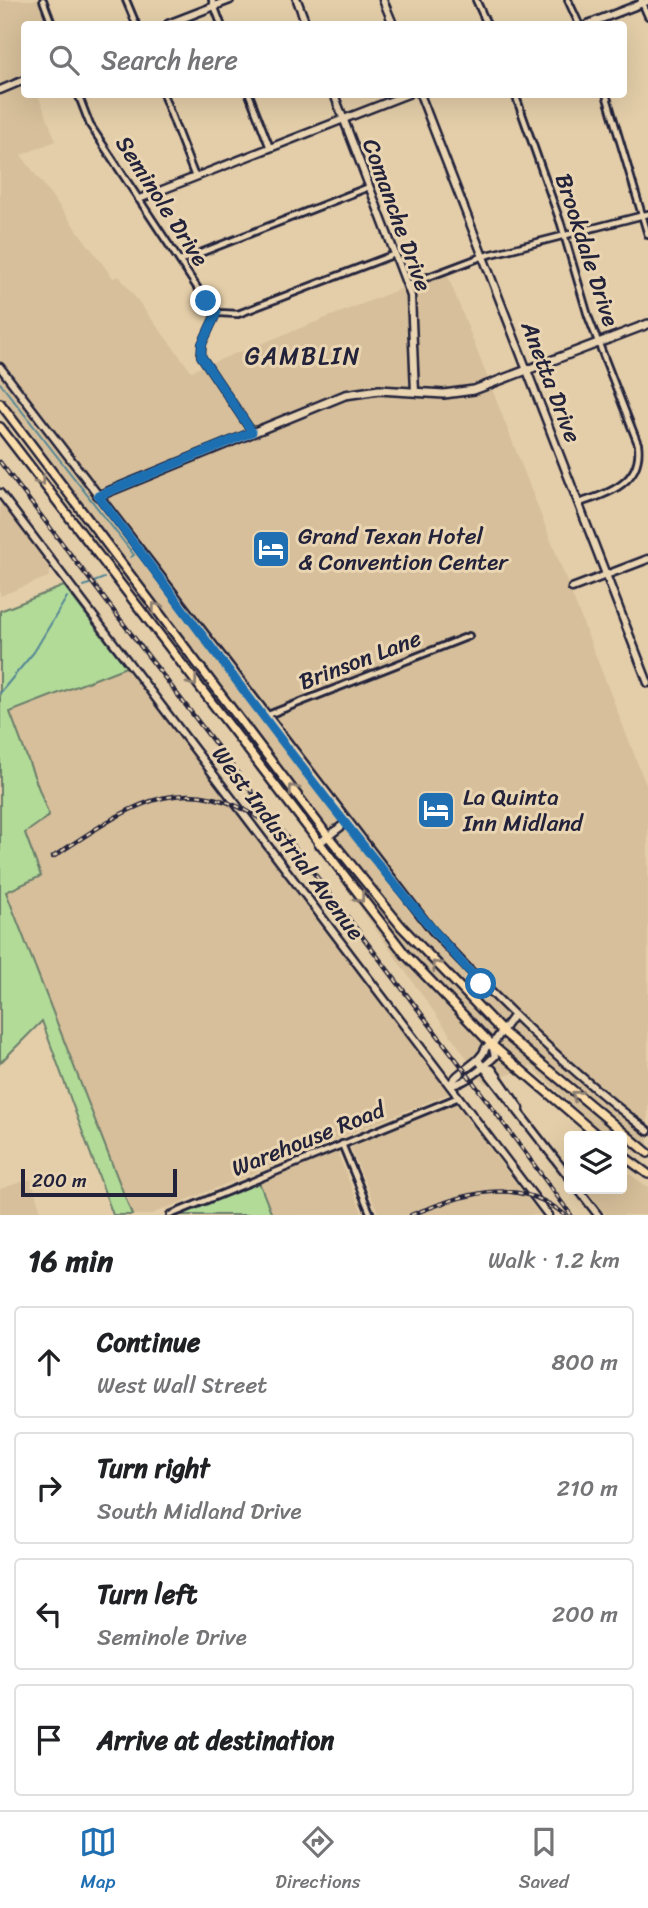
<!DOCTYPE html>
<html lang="en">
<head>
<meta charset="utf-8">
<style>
	:root { --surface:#fff; --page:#f6f6f6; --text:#202124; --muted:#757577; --line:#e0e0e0; --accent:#1f6fb2 }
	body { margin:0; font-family:Sriracha,sans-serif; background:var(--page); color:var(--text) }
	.controls { position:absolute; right:21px; bottom:21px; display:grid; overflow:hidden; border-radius:7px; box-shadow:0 7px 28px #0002 }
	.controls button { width:63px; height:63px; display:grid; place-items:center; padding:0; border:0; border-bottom:2px solid var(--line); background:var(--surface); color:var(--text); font:35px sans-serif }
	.scale { position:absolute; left:21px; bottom:18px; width:156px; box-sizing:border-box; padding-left:7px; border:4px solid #22223b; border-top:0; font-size:19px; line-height:24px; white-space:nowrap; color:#22223b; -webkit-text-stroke:5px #ead5b3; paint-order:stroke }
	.stop { position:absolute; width:21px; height:21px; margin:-16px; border:5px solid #1f6fb2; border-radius:50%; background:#fff }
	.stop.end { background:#1f6fb2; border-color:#fff; box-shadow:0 2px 7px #0008 }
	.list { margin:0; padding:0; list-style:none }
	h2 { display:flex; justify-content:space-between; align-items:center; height:91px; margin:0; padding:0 28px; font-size:30px }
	h2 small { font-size:23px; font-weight:400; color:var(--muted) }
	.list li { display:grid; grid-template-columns:46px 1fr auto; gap:21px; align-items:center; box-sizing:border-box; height:112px; margin:0 14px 14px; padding:0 14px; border:2px solid var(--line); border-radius:7px }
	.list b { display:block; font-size:26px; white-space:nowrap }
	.list p { margin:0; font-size:23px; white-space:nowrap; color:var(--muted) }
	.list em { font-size:23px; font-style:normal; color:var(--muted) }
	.icon { flex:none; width:38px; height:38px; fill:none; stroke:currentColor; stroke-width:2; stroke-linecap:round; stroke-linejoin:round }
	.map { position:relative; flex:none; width:648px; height:1215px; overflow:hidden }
	.search { position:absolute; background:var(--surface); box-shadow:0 7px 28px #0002; left:21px; right:21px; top:21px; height:77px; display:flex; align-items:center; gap:18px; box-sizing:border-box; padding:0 24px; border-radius:7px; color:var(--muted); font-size:26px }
	.sheet { height:595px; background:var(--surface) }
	nav { display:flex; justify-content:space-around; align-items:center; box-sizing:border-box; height:98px; border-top:2px solid var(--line); background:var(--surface); font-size:19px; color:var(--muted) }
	nav a { display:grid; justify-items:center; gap:4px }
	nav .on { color:var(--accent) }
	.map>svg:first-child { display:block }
	.built { fill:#d6bf9a }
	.green { fill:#b2db98; stroke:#6a7e6a; stroke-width:2 }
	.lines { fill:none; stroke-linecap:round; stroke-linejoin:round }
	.stream { stroke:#568796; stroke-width:2 }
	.minor-casing { stroke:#22223b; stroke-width:10 }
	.tertiary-casing { stroke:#22223b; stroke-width:11 }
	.secondary-casing { stroke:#22223b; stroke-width:12 }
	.primary-casing { stroke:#22223b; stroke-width:12 }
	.minor { stroke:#ead5b3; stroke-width:4.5 }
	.tertiary { stroke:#ead5b3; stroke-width:6 }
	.secondary { stroke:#ead5b3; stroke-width:7 }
	.primary { stroke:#fbddab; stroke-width:7 }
	.rail-casing { stroke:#22223b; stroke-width:4.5 }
	.rail { stroke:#ead5b3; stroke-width:2; stroke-dasharray:5; stroke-linecap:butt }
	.oneway { stroke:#8e8073 }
	.route { stroke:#1f6fb2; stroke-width:9 }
	.labels { text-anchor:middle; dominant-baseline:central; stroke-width:6; stroke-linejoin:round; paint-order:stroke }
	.street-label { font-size:23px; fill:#22223b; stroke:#ead5b3 }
	.poi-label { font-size:23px; fill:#22223b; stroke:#ead5b3; text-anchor:start }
	.neighbourhood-label { font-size:24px; letter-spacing:2px; fill:#22223b; stroke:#ead5b3 }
</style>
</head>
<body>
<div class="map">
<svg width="648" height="1215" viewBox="0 0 648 1215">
	<rect width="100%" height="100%" fill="#e4cea9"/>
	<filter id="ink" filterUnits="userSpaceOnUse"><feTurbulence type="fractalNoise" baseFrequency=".0143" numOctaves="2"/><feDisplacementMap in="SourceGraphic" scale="14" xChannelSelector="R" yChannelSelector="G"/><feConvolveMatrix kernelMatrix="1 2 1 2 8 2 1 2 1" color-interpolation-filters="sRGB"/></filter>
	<g filter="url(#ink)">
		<g class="built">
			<path d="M 0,0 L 42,0 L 52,24 L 24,24 L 24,94 L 38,95 L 56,141 L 21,155 L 113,278 L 119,276 L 191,371 L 446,271 L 648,790 L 648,1159 L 622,1145 L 622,1136 L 607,1136 L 599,1130 L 531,1066 L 485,1084 L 0,398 Z"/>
			<path d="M 0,502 L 51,569 L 48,577 L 0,596 Z"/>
			<path d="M 126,667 L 450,1093 L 149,1215 L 132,1215 L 6,892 L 41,876 L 25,832 L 49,816 L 9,712 Z"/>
			<path d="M 456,1104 L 540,1215 L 379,1215 L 351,1149 L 354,1145 Z"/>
			<path d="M 333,1152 L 338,1154 L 363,1215 L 272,1215 L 259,1182 Z"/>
			<path d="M 622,1169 L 648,1187 L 648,1215 L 606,1215 L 586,1189 L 622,1189 Z"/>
			<path d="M 31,1179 L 42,1215 L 0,1215 L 0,1189 Z"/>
		</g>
		<g class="green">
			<path d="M 64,586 L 126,667 L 10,712 L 49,816 L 25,833 L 41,876 L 6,892 L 132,1215 L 113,1215 L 42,1021 L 0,1063 L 0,611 Z"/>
			<path d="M 259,1182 L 272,1215 L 180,1215 Z"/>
		</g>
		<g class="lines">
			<g class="stream">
				<path d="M 0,383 L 134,555 L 131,557"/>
				<path d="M 84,586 L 104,578"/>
				<path d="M 0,693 L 34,652 L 67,597"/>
			</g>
			<defs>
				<g id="minor">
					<path d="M 43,0 L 52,24"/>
					<path d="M 126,0 L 136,24"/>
					<path d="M 212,0 L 221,24"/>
					<path d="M 476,0 L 487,24"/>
					<path d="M 568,0 L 579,24"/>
					<path d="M 641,0 L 648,16"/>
					<path d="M 78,94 L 90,125 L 206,301 L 219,313 L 238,314 L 395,254"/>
					<path d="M 163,94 L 195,177"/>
					<path d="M 249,94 L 270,148"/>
					<path d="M 515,94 L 561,224 L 588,316 L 638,444 C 643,482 610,493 579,503"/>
					<path d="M 606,94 L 648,235"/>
					<path d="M 180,261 L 369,187"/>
					<path d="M 407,285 L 484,256 L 648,214"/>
					<path d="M 217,312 L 202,344 L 201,356 L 252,432"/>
					<path d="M 268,715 L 469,636"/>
					<path d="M 342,1144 L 371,1215"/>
					<path d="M 170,1215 L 459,1097"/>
				</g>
				<g id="tertiary">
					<path d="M 297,0 L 306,24"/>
					<path d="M 383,0 L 393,24"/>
					<path d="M 168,24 L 230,0"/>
					<path d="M 588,24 L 648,1"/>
					<path d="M 0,90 L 24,80"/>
					<path d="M 334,94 L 411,296 L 415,392"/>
					<path d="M 420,94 L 648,683"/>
					<path d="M 139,199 L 408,94"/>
					<path d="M 0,367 L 432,930 C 499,1003 569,1071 648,1131"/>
					<path d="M 0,493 L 548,1215"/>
					<path d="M 572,588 L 648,559"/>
					<path d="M 318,844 L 347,822"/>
					<path d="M 478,1060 L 569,1177"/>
					<path d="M 484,1067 L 492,1069 L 520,1109"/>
					<path d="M 450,1085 C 458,1069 480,1065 486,1047 L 492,1045 L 513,1016"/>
					<path d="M 450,1085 C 465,1084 484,1067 495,1056 L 492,1045"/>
					<path d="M 578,1189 L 598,1215"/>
				</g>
				<path id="secondary" d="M 98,496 L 345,395 L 379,390 L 444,394 L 474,390 L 648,324"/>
				<g id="primary">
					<path d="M 0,403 L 328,836 L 401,926 L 502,1031 L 648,1153"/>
					<path d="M 0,427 L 405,954 L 492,1045 L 598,1136"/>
					<path d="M 622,1155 L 648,1174"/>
				</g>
			</defs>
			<use href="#minor" class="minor-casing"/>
			<use href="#tertiary" class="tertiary-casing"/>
			<use href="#secondary" class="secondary-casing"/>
			<use href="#primary" class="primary-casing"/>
			<use href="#minor" class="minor"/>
			<use href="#tertiary" class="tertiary"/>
			<use href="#secondary" class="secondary"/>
			<use href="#primary" class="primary"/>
			<defs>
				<g id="rail">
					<path d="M 0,462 L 465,1071 L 571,1215"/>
					<path d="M 53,857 C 129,807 182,764 270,825"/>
					<path d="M 411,1215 C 463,1195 516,1174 565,1215"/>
				</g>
			</defs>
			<use href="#rail" class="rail-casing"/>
			<use href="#rail" class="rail"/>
		</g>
		<defs><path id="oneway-chevron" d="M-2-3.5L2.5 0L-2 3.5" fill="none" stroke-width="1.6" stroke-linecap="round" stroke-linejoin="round" transform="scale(1.75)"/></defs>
		<g class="oneway">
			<use href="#oneway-chevron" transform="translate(41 481) rotate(53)"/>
			<use href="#oneway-chevron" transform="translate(156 607) rotate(-127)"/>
			<use href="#oneway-chevron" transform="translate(193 682) rotate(53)"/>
			<use href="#oneway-chevron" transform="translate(293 789) rotate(-127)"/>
			<use href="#oneway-chevron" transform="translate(360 898) rotate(52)"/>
			<use href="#oneway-chevron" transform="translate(436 965) rotate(-133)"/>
			<use href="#oneway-chevron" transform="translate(576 1095) rotate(-141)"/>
		</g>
	</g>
	<g class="lines" filter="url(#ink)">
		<path class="route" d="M 206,301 L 217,312 L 202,344 L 201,356 L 252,432 L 98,496 C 223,660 342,831 481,984"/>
	</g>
	<defs>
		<symbol id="hotel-square" viewBox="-11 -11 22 22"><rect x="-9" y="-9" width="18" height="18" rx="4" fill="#1f6fb2" stroke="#ead5b3"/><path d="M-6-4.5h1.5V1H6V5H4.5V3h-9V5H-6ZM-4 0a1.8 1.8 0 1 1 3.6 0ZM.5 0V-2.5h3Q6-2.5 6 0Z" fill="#fff"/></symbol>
	</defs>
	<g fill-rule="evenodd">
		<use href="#hotel-square" x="249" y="527" width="44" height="44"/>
		<use href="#hotel-square" x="414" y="788" width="44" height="44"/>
	</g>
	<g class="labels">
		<g class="street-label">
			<text transform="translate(162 201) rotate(57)">Seminole Drive</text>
			<text transform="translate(397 215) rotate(70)">Comanche Drive</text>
			<text transform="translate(587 250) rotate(72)">Brookdale Drive</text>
			<text transform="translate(551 382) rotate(69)">Anetta Drive</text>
			<text transform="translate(360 660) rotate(-21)">Brinson Lane</text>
			<text transform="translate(288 843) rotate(53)">West Industrial Avenue</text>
			<text transform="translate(308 1139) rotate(-22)">Warehouse Road</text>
		</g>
		<g class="poi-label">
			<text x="298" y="536">Grand Texan Hotel<tspan x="298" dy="26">&amp; Convention Center</tspan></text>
			<text x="463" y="797">La Quinta<tspan x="463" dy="26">Inn Midland</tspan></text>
		</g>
		<g class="neighbourhood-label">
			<text x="303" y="356">GAMBLIN</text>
		</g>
	</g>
</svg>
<div class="controls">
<button><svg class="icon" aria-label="layers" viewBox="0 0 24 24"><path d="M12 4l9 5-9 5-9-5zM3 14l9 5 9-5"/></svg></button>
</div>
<div class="scale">200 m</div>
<div class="stop" style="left:481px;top:984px"></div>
<div class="stop end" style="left:206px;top:301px"></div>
<div class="search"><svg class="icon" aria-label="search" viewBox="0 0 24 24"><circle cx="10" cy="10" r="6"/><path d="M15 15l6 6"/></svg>Search here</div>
</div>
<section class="sheet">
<h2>16 min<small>Walk · 1.2 km</small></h2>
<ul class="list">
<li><svg class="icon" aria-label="ahead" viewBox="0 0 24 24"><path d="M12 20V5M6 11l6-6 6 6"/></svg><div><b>Continue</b><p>West Wall Street</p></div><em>800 m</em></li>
<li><svg class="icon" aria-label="right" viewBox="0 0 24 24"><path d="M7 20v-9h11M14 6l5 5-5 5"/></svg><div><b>Turn right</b><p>South Midland Drive</p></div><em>210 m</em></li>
<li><svg class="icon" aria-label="left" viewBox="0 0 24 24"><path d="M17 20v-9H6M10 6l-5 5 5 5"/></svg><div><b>Turn left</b><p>Seminole Drive</p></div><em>200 m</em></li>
<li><svg class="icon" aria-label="arrive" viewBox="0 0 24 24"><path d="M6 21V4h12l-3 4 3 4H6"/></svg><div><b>Arrive at destination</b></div></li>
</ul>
</section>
<nav>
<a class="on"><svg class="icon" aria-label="map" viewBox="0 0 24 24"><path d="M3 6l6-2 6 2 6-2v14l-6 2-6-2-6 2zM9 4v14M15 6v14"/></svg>Map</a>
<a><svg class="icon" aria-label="directions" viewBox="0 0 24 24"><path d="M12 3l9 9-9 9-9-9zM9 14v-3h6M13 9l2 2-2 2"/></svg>Directions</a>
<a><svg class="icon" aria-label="saved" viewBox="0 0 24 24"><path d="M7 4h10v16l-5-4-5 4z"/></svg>Saved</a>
</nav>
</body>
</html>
